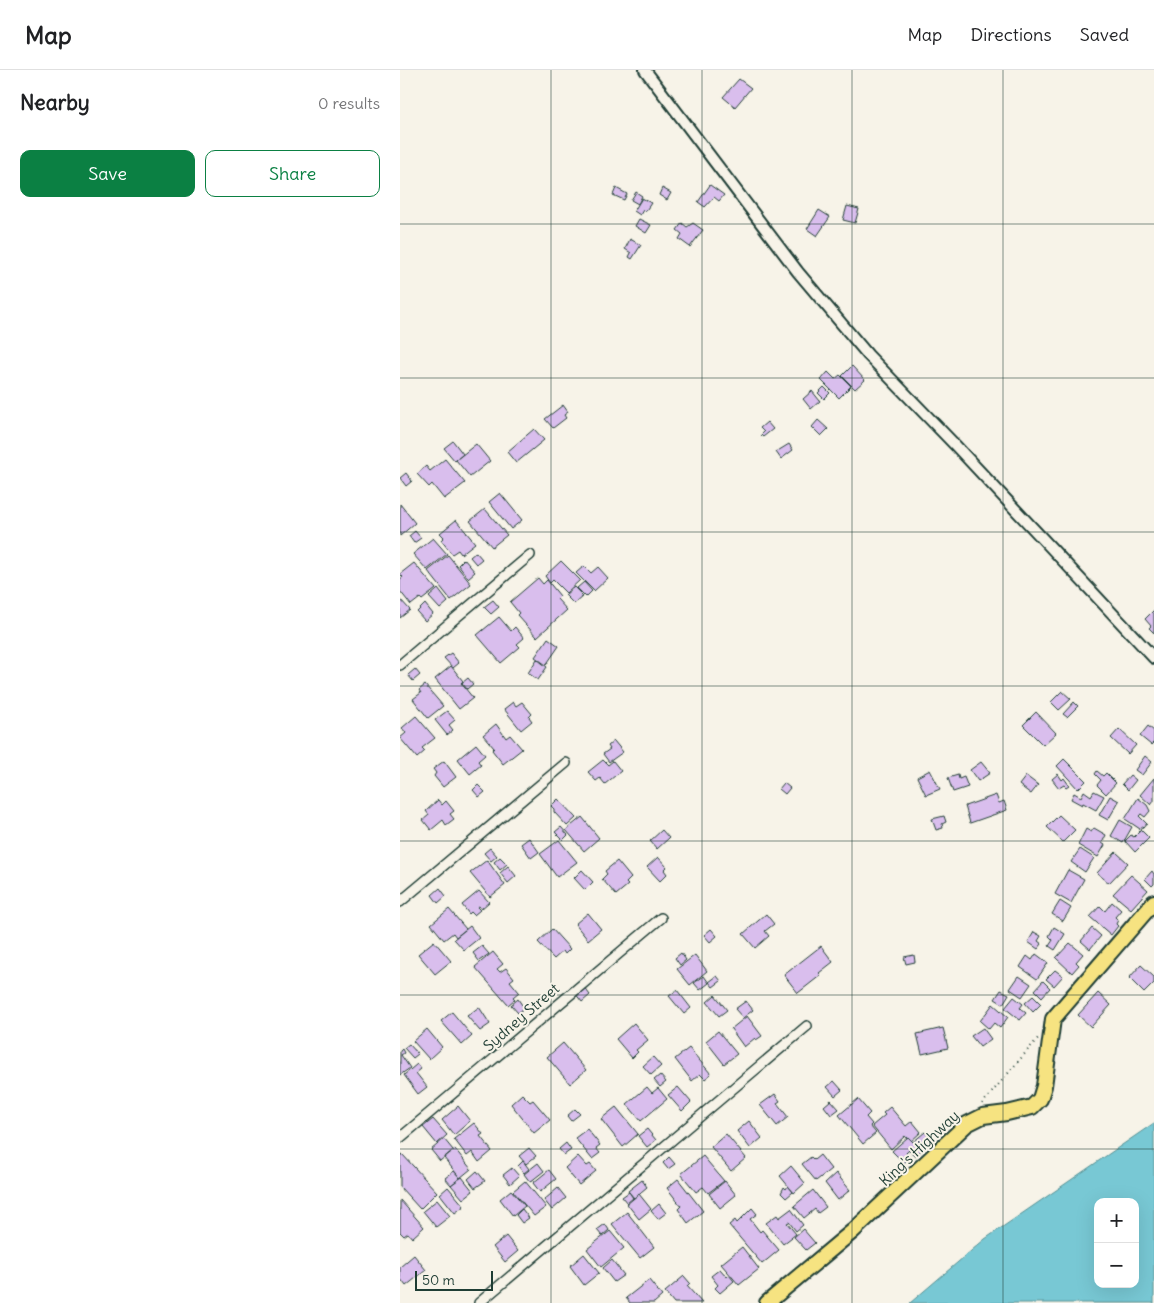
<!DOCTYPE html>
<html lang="en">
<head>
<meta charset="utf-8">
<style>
	:root { --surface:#fff; --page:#f6f6f6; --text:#202124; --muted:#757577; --line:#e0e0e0; --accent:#0b8043 }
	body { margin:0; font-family:Delius,sans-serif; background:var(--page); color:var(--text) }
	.controls { position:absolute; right:15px; bottom:15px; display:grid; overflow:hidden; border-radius:10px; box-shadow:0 5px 20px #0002 }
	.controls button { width:45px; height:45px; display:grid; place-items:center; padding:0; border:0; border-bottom:1px solid var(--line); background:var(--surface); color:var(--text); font:25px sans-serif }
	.scale { position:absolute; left:15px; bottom:12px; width:78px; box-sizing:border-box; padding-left:5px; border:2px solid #1f3d34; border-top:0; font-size:14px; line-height:18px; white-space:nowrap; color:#1f3d34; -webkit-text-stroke:4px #f7f3e8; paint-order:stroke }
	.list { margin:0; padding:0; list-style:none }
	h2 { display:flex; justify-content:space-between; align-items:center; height:65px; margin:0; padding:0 20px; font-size:21px }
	h2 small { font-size:16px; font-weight:400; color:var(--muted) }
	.actions { display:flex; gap:10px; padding:15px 20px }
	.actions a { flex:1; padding:11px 0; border:1px solid var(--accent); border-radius:10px; text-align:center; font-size:18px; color:var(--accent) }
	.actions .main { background:var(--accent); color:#fff }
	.map { position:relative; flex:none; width:754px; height:1233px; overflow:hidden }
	header { display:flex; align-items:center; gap:30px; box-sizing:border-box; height:70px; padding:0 25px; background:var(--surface); border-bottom:1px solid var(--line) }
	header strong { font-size:24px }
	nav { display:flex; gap:28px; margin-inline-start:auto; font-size:18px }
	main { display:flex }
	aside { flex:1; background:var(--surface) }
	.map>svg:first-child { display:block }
	.water { fill:#78c8d4; stroke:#549094; fill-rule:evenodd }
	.building { fill:#d9beed; stroke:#1f3d34 }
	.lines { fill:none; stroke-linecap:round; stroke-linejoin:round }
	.minor-casing { stroke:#1f3d34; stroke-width:12 }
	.tertiary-casing { stroke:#1f3d34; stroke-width:14 }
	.trunk-casing { stroke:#1f3d34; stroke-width:18 }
	.path { stroke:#1f3d34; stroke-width:2; stroke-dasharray:1 4; stroke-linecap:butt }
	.minor { stroke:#f7f3e8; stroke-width:9 }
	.tertiary { stroke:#f7f3e8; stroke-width:10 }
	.trunk { stroke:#f6e381; stroke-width:14 }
	.grid { fill:none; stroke:#1f3d34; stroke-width:1; stroke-opacity:0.55 }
	.labels { text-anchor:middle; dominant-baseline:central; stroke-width:4; stroke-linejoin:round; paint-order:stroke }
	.street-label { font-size:15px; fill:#1f3d34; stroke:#f7f3e8 }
</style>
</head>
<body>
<header>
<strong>Map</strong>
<nav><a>Map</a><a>Directions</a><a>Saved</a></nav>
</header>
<main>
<aside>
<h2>Nearby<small>0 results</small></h2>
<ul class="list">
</ul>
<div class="actions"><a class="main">Save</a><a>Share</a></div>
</aside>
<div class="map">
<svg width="754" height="1233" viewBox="0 0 754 1233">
	<rect width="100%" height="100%" fill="#f7f3e8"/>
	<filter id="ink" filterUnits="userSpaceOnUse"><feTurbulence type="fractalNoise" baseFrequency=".02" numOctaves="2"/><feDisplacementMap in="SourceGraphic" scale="10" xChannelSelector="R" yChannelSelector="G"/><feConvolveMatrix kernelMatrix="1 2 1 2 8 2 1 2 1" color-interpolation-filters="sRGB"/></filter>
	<g filter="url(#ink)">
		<path class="water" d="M 754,1053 L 754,1233 L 510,1233 L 585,1169 ZM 698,1132 L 735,1132 L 735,1214 L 698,1214 Z"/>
		<g class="building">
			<path d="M 339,9 L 351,18 L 335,37 L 323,27 Z"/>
			<path d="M 310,115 L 324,125 L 319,131 L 314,127 L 305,137 L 298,132 Z"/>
			<path d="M 216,118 L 227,124 L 224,130 L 213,125 Z"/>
			<path d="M 262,118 L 271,123 L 267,130 L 259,125 Z"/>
			<path d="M 236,122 L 242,126 L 238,134 L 231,130 Z"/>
			<path d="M 242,128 L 251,133 L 245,142 L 243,140 L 240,145 L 234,141 Z"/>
			<path d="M 447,136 L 459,139 L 455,153 L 443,150 Z"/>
			<path d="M 419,140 L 430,147 L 417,166 L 407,159 Z"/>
			<path d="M 239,149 L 251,155 L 246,163 L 235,156 Z"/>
			<path d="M 282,153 L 287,157 L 293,153 L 303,160 L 290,177 L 279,169 L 282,164 L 277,160 Z"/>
			<path d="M 230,169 L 241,175 L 232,189 L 229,187 L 231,183 L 225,179 Z"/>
			<path d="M 452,296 L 465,310 L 455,319 L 442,306 Z"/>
			<path d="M 428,302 L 435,309 L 440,305 L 451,316 L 439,328 L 421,310 Z"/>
			<path d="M 424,317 L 430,323 L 424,329 L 418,323 Z"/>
			<path d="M 412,321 L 420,331 L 411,339 L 403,329 Z"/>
			<path d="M 163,335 L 168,342 L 164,345 L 166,348 L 153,358 L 145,349 Z"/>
			<path d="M 418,350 L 428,359 L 421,366 L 412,357 Z"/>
			<path d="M 367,352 L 373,359 L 363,367 L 361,365 L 364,362 L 360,358 Z"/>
			<path d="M 134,359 L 144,370 L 116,393 L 107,382 Z"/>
			<path d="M 53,371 L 63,384 L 55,391 L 44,378 Z"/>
			<path d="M 76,374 L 90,391 L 70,407 L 56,390 Z"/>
			<path d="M 389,374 L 393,380 L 381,389 L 376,382 Z"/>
			<path d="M 45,389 L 65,413 L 44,429 L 32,414 L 29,417 L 17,404 L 26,396 L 30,401 Z"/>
			<path d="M 6,403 L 12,411 L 6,416 L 0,408 Z"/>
			<path d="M 100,423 L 122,450 L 111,459 L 89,432 Z"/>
			<path d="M 0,434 L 15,453 L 0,466 Z"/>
			<path d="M 85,439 L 107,465 L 92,477 L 70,451 Z"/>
			<path d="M 56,450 L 75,473 L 61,484 L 58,480 L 52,484 L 41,470 L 44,467 L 40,463 Z"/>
			<path d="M 15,461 L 21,468 L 14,473 L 9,466 Z"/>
			<path d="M 33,468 L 47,484 L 27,500 L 13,484 Z"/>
			<path d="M 76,482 L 82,489 L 76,494 L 70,487 Z"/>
			<path d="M 48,485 L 71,514 L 51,530 L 28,501 Z"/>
			<path d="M 64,489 L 75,502 L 68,508 L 58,495 Z"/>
			<path d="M 161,491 L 180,510 L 166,523 L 153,510 L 150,513 L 145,506 Z"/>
			<path d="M 14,493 L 36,519 L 22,530 L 20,528 L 11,535 L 0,521 L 0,509 L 3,507 L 0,504 Z"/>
			<path d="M 184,496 L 191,503 L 198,497 L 208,508 L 194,521 L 176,503 Z"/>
			<path d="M 138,508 L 143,514 L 147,510 L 160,526 L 157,529 L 167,540 L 137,567 L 117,545 L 119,543 L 110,532 Z"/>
			<path d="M 184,512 L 192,521 L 186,527 L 177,518 Z"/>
			<path d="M 174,517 L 183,526 L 174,534 L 165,525 Z"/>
			<path d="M 38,519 L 48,532 L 40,539 L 29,527 Z"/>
			<path d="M 0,529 L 10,540 L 0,548 Z"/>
			<path d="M 93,530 L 99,537 L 91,544 L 84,537 Z"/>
			<path d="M 25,534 L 33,544 L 25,551 L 17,542 Z"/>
			<path d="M 754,540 L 754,563 L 749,558 L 751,556 L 745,549 Z"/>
			<path d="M 99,547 L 111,561 L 115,557 L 124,568 L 117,574 L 120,577 L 101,593 L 77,565 Z"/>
			<path d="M 148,568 L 159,576 L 146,595 L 135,587 Z"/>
			<path d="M 51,583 L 59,593 L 53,598 L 44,588 Z"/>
			<path d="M 137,589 L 147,597 L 138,610 L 128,603 Z"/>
			<path d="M 51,596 L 63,611 L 61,613 L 73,628 L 59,639 L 35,609 Z"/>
			<path d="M 15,599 L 20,605 L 13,611 L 8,605 Z"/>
			<path d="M 68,608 L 73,614 L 67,619 L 62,613 Z"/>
			<path d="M 25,615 L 43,636 L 28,648 L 13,629 L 21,623 L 19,620 Z"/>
			<path d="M 662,621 L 671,629 L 659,640 L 651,632 Z"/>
			<path d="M 113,632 L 116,636 L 122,632 L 132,644 L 129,647 L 132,651 L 121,660 L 104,639 Z"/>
			<path d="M 674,632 L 678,636 L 667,647 L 663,644 Z"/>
			<path d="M 47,641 L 55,650 L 49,655 L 53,660 L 47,665 L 35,650 Z"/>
			<path d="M 636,642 L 656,663 L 643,675 L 623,655 Z"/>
			<path d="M 16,646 L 35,668 L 22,678 L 25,681 L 17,688 L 0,668 L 6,663 L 2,658 Z"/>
			<path d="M 96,654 L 106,668 L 110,665 L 122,679 L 103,694 L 92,680 L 94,678 L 83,665 Z"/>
			<path d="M 748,656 L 754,661 L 754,672 L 751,675 L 740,666 Z"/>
			<path d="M 719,659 L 736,675 L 728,684 L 711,668 Z"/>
			<path d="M 214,671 L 223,682 L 209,692 L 203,684 L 210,679 L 208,676 Z"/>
			<path d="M 76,674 L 85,685 L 78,691 L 81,695 L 70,704 L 58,689 Z"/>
			<path d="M 745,686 L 752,692 L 742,705 L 735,700 Z"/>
			<path d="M 664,689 L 686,711 L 678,719 L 657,696 Z"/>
			<path d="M 203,690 L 208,695 L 213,691 L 221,701 L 205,714 L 200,708 L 196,711 L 188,702 Z"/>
			<path d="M 44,691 L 56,707 L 43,717 L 34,706 L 36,703 L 33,699 Z"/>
			<path d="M 581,692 L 590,703 L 578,711 L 570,700 Z"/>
			<path d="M 530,700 L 540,719 L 526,725 L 517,707 Z"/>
			<path d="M 697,701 L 703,706 L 706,703 L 716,713 L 706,724 L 697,715 L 701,710 L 695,704 Z"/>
			<path d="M 658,704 L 662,710 L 664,708 L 669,715 L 666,717 L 664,715 L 659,718 L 652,709 Z"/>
			<path d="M 558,705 L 559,709 L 564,707 L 568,717 L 553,722 L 548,708 Z"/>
			<path d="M 730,705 L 736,710 L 728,720 L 722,714 Z"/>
			<path d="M 626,706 L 638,715 L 631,724 L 619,715 Z"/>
			<path d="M 754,708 L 754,731 L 751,735 L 740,725 Z"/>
			<path d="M 384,713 L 390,718 L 385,724 L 379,719 Z"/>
			<path d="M 78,715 L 85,722 L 79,727 L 73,720 Z"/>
			<path d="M 684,721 L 691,726 L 694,721 L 704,726 L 696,740 L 683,733 L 682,735 L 671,729 L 674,723 L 681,727 Z"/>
			<path d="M 596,725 L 599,733 L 604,731 L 607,740 L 570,753 L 565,736 Z"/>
			<path d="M 710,726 L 719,731 L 708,750 L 699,745 Z"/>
			<path d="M 738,728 L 747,735 L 750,741 L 745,747 L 741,744 L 739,746 L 747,754 L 740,759 L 725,749 Z"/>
			<path d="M 158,729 L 176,748 L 167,756 L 154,742 L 154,739 L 151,736 Z"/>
			<path d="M 38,730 L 42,735 L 46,731 L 54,741 L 50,744 L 54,749 L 46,755 L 43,750 L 31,760 L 23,750 L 29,745 L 26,741 Z"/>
			<path d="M 659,745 L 675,760 L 663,772 L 647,757 Z"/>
			<path d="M 544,746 L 546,752 L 542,754 L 543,758 L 536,760 L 532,749 Z"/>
			<path d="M 182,747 L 199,768 L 184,781 L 166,760 Z"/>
			<path d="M 720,750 L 732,757 L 723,773 L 711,766 Z"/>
			<path d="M 161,757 L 168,765 L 163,770 L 155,762 Z"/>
			<path d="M 694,758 L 706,765 L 702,773 L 705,775 L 698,787 L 678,775 L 686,759 L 691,762 Z"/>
			<path d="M 262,760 L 269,768 L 257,779 L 250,771 Z"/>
			<path d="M 741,760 L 749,768 L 735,782 L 725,771 L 731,765 L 734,767 Z"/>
			<path d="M 129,768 L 139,782 L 131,788 L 121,774 Z"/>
			<path d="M 159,770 L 177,792 L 157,807 L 140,784 Z"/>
			<path d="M 90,778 L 97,786 L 91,791 L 84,783 Z"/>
			<path d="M 680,779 L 694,788 L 685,802 L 671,792 Z"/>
			<path d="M 716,782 L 728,793 L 709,813 L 697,803 Z"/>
			<path d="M 100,787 L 107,794 L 100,800 L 94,792 Z"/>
			<path d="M 258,787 L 267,797 L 264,800 L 267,804 L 260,811 L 247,797 Z"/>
			<path d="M 87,790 L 105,815 L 90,827 L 70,803 Z"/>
			<path d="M 217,791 L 231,808 L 226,813 L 228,815 L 216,825 L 202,809 L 207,804 L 205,801 Z"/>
			<path d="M 108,796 L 116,806 L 108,813 L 100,803 Z"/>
			<path d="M 182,800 L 193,812 L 185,820 L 174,808 Z"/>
			<path d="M 668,800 L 684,809 L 671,833 L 655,824 Z"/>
			<path d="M 752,801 L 754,804 L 754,814 L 752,816 L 745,809 Z"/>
			<path d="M 731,805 L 748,820 L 731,839 L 713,824 Z"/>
			<path d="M 40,818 L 46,826 L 38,833 L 32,825 Z"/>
			<path d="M 79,821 L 89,832 L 81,839 L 79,836 L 77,837 L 80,840 L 74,845 L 71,842 L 69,844 L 62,835 Z"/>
			<path d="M 660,831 L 671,838 L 663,851 L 652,844 Z"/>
			<path d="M 712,832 L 721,840 L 715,847 L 718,850 L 716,854 L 718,856 L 711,865 L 690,847 L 700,836 L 705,841 Z"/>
			<path d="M 49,839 L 66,859 L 56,867 L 53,863 L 44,870 L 31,854 Z"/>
			<path d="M 188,843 L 201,859 L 188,870 L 175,854 Z"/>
			<path d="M 366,844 L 374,854 L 365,861 L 369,866 L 355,878 L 343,864 Z"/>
			<path d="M 70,856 L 79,868 L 64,880 L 54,869 Z"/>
			<path d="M 654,857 L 665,864 L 655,880 L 649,876 L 653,870 L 649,866 Z"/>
			<path d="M 692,858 L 701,866 L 690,879 L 681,871 Z"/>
			<path d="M 152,859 L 170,879 L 165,884 L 163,881 L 154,889 L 138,872 Z"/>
			<path d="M 311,859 L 317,866 L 310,872 L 304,865 Z"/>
			<path d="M 634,862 L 641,866 L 638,871 L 642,874 L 638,879 L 628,872 Z"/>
			<path d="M 34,871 L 51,891 L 35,904 L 18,884 Z"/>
			<path d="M 670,873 L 683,884 L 676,892 L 679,895 L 672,903 L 656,888 Z"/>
			<path d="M 82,876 L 89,884 L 79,891 L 73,883 Z"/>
			<path d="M 421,876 L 433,892 L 419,903 L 421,905 L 398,923 L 384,905 Z"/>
			<path d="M 93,882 L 103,894 L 97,899 L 100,902 L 106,898 L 114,908 L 110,911 L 119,922 L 113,927 L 115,929 L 108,935 L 75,897 Z"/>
			<path d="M 281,883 L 286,890 L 280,895 L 275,888 Z"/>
			<path d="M 636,884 L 648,893 L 637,909 L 620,897 L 627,886 L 632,890 Z"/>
			<path d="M 295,885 L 307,901 L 290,915 L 277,899 Z"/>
			<path d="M 514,885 L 515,892 L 506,894 L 504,887 Z"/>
			<path d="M 741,895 L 754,907 L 754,913 L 744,923 L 729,908 Z"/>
			<path d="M 655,900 L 663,906 L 654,916 L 646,909 Z"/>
			<path d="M 304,906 L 309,913 L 300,920 L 294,913 Z"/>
			<path d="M 317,906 L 321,911 L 313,917 L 309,912 Z"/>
			<path d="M 619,906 L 631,914 L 622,927 L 610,919 Z"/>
			<path d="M 643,911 L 650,918 L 642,927 L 635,920 Z"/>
			<path d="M 183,916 L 190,925 L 182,932 L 175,923 Z"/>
			<path d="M 277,920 L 291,938 L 284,944 L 269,926 Z"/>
			<path d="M 601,920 L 609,924 L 603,934 L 595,929 Z"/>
			<path d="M 698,923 L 711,935 L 691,957 L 678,945 Z"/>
			<path d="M 315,925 L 327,940 L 319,946 L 307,932 Z"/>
			<path d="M 633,926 L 641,934 L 633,942 L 625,933 Z"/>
			<path d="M 614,927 L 623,934 L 620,938 L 626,943 L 620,950 L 605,938 Z"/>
			<path d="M 118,929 L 124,938 L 118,943 L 111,935 Z"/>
			<path d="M 346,931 L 353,940 L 343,948 L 335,939 Z"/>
			<path d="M 593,934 L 608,947 L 600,958 L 594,953 L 589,959 L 580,951 Z"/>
			<path d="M 79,937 L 90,954 L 80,961 L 67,946 Z"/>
			<path d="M 52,942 L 72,966 L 62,975 L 41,951 Z"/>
			<path d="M 347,946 L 362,966 L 356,970 L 355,968 L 344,977 L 331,959 Z"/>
			<path d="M 234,953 L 248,970 L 236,980 L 238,982 L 232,988 L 216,969 Z"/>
			<path d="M 543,958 L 548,978 L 522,984 L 517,964 Z"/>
			<path d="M 583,958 L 591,969 L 580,977 L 571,966 Z"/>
			<path d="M 27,959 L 42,977 L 29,989 L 13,971 Z"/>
			<path d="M 318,961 L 337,984 L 324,994 L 306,971 Z"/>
			<path d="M 163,973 L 186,1000 L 170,1014 L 147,987 Z"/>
			<path d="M 9,974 L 18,984 L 13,988 L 4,978 Z"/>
			<path d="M 289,978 L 311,1004 L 305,1009 L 300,1004 L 292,1011 L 275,989 Z"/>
			<path d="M 2,979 L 4,983 L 1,985 L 10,998 L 0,1005 L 0,981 Z"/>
			<path d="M 253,987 L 261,996 L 251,1005 L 243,996 Z"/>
			<path d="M 17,994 L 21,999 L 16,1003 L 27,1017 L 18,1024 L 4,1005 Z"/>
			<path d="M 260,1005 L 266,1012 L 260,1017 L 254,1010 Z"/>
			<path d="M 434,1011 L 442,1020 L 435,1026 L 427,1017 Z"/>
			<path d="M 247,1017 L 252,1023 L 258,1018 L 267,1029 L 241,1051 L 227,1034 Z"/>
			<path d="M 278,1017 L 291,1032 L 282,1041 L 268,1025 Z"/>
			<path d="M 122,1024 L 130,1032 L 133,1030 L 150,1050 L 134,1063 L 111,1034 Z"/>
			<path d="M 375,1024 L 380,1031 L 377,1033 L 388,1047 L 377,1056 L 360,1035 Z"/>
			<path d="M 458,1029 L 470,1043 L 466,1047 L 472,1054 L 470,1056 L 476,1063 L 463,1074 L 439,1045 Z"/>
			<path d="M 431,1030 L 439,1039 L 431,1045 L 424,1036 Z"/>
			<path d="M 58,1036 L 70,1051 L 54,1065 L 42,1050 Z"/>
			<path d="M 216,1037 L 238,1064 L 223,1077 L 201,1049 Z"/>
			<path d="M 490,1037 L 506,1056 L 512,1051 L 521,1062 L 510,1072 L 505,1066 L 491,1079 L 472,1056 L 485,1045 L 483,1043 Z"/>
			<path d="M 175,1039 L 180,1044 L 171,1051 L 167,1046 Z"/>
			<path d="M 33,1049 L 47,1065 L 37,1074 L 23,1057 Z"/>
			<path d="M 349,1051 L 362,1068 L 350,1078 L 337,1061 Z"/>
			<path d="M 74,1053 L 83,1064 L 80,1066 L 92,1081 L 79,1092 L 72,1082 L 67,1086 L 54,1069 Z"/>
			<path d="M 187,1059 L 200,1075 L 196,1078 L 200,1083 L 192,1089 L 175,1068 Z"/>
			<path d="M 247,1059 L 256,1070 L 247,1077 L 238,1066 Z"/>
			<path d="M 525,1062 L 532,1070 L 515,1086 L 509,1080 L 506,1083 L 510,1087 L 504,1093 L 492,1081 L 508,1067 L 513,1072 Z"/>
			<path d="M 326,1064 L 346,1088 L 331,1101 L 311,1077 Z"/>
			<path d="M 44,1069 L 53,1080 L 40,1091 L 31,1080 Z"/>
			<path d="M 166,1073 L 171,1080 L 164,1085 L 159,1079 Z"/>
			<path d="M 129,1078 L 136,1086 L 126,1094 L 119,1086 Z"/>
			<path d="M 55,1079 L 71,1099 L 60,1108 L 44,1088 Z"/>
			<path d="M 2,1084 L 37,1122 L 20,1139 L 0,1117 L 0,1087 Z"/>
			<path d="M 420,1085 L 431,1099 L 416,1111 L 402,1094 L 411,1087 L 414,1090 Z"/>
			<path d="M 178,1086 L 187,1096 L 190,1094 L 196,1101 L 179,1115 L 165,1098 Z"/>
			<path d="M 303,1086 L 324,1111 L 308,1123 L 303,1117 L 296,1122 L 281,1104 Z"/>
			<path d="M 269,1087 L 275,1094 L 268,1099 L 263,1093 Z"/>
			<path d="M 123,1091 L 129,1099 L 124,1103 L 118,1096 Z"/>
			<path d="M 138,1093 L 144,1101 L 130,1112 L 124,1104 Z"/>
			<path d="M 391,1096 L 405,1113 L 394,1123 L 380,1106 Z"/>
			<path d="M 112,1098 L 119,1106 L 110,1114 L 103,1105 Z"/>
			<path d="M 149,1100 L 156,1109 L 140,1122 L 133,1113 Z"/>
			<path d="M 54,1101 L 60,1108 L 51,1115 L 45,1108 Z"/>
			<path d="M 77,1101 L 85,1111 L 75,1118 L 68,1109 Z"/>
			<path d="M 436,1103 L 450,1120 L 438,1130 L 425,1113 Z"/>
			<path d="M 62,1107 L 73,1121 L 63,1129 L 51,1115 Z"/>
			<path d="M 278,1109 L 303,1141 L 288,1153 L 278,1139 L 281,1136 L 267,1118 Z"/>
			<path d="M 242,1110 L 247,1117 L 234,1128 L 228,1121 Z"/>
			<path d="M 125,1111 L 146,1137 L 134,1146 L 113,1121 Z"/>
			<path d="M 325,1111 L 336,1125 L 320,1138 L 309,1124 Z"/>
			<path d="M 388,1116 L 393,1122 L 386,1128 L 381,1123 L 384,1117 L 386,1119 Z"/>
			<path d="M 48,1117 L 64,1136 L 55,1143 L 40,1124 Z"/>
			<path d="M 158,1118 L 166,1128 L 152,1140 L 144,1130 Z"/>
			<path d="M 111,1120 L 125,1136 L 113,1146 L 100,1129 Z"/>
			<path d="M 413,1120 L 426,1137 L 418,1143 L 415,1139 L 404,1148 L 394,1136 Z"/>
			<path d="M 229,1122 L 233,1128 L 227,1133 L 222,1127 Z"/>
			<path d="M 239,1124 L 251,1139 L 239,1149 L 227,1134 Z"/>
			<path d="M 0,1130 L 24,1157 L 12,1168 L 8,1163 L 4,1166 L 0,1162 Z"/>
			<path d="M 37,1130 L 50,1146 L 36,1157 L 23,1141 Z"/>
			<path d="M 259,1134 L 266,1143 L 258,1149 L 251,1141 Z"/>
			<path d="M 352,1138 L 357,1144 L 350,1149 L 360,1162 L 362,1160 L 379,1180 L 362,1194 L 329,1155 L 335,1150 L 337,1153 Z"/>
			<path d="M 122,1139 L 129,1148 L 122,1153 L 116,1145 Z"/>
			<path d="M 391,1139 L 403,1155 L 396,1161 L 389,1152 L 387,1153 L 396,1164 L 383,1174 L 366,1153 L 377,1145 L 379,1148 Z"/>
			<path d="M 227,1142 L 254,1177 L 240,1188 L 212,1154 Z"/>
			<path d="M 205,1154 L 209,1160 L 202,1166 L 197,1160 Z"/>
			<path d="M 403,1159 L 415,1173 L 406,1180 L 394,1167 Z"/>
			<path d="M 210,1161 L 224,1178 L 201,1197 L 187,1179 Z"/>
			<path d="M 106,1166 L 118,1181 L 105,1192 L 93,1177 Z"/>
			<path d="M 342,1177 L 359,1199 L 339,1215 L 321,1194 Z"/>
			<path d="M 184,1184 L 199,1203 L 184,1215 L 170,1196 Z"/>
			<path d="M 14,1185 L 26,1200 L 6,1216 L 0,1208 L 0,1197 Z"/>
			<path d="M 212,1190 L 224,1205 L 214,1212 L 203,1198 Z"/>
			<path d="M 320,1199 L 327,1207 L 329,1205 L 334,1211 L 320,1223 L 315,1218 L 318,1215 L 311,1206 Z"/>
			<path d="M 284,1206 L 290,1213 L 287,1216 L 302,1233 L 274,1233 L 265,1222 Z"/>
			<path d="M 249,1210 L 262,1226 L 254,1233 L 230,1233 L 226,1228 Z"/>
		</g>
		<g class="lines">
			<defs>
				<g id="minor">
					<path d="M 0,595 L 130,485"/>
					<path d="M 0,832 L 166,693"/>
					<path d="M 0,1068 L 261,848"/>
					<path d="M 79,1233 L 407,956"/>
				</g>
				<path id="tertiary" d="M 245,0 L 398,202 L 468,285 L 556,376 L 754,588"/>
				<path id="trunk" d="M 367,1233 L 453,1161 L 567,1054 L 583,1046 L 607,1043 L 632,1037 L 640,1029 L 644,1016 L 653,949 L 754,832"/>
			</defs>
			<use href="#minor" class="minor-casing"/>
			<use href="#tertiary" class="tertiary-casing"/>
			<use href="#trunk" class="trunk-casing"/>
			<path class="path" d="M 582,1034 L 639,967"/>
			<use href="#minor" class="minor"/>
			<use href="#tertiary" class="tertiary"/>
			<use href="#trunk" class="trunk"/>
		</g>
	</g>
	<path class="grid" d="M 151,0 L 151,1233M 302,0 L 302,1233M 452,0 L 452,1233M 603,0 L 603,1233M 0,154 L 754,154M 0,308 L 754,308M 0,462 L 754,462M 0,616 L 754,616M 0,771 L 754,771M 0,925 L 754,925M 0,1079 L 754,1079"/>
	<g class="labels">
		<g class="street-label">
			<text transform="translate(121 947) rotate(-41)">Sydney Street</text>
			<text transform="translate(519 1078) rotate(-43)">King's Highway</text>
		</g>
	</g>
</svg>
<div class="controls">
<button>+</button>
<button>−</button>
</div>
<div class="scale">50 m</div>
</div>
</main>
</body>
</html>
